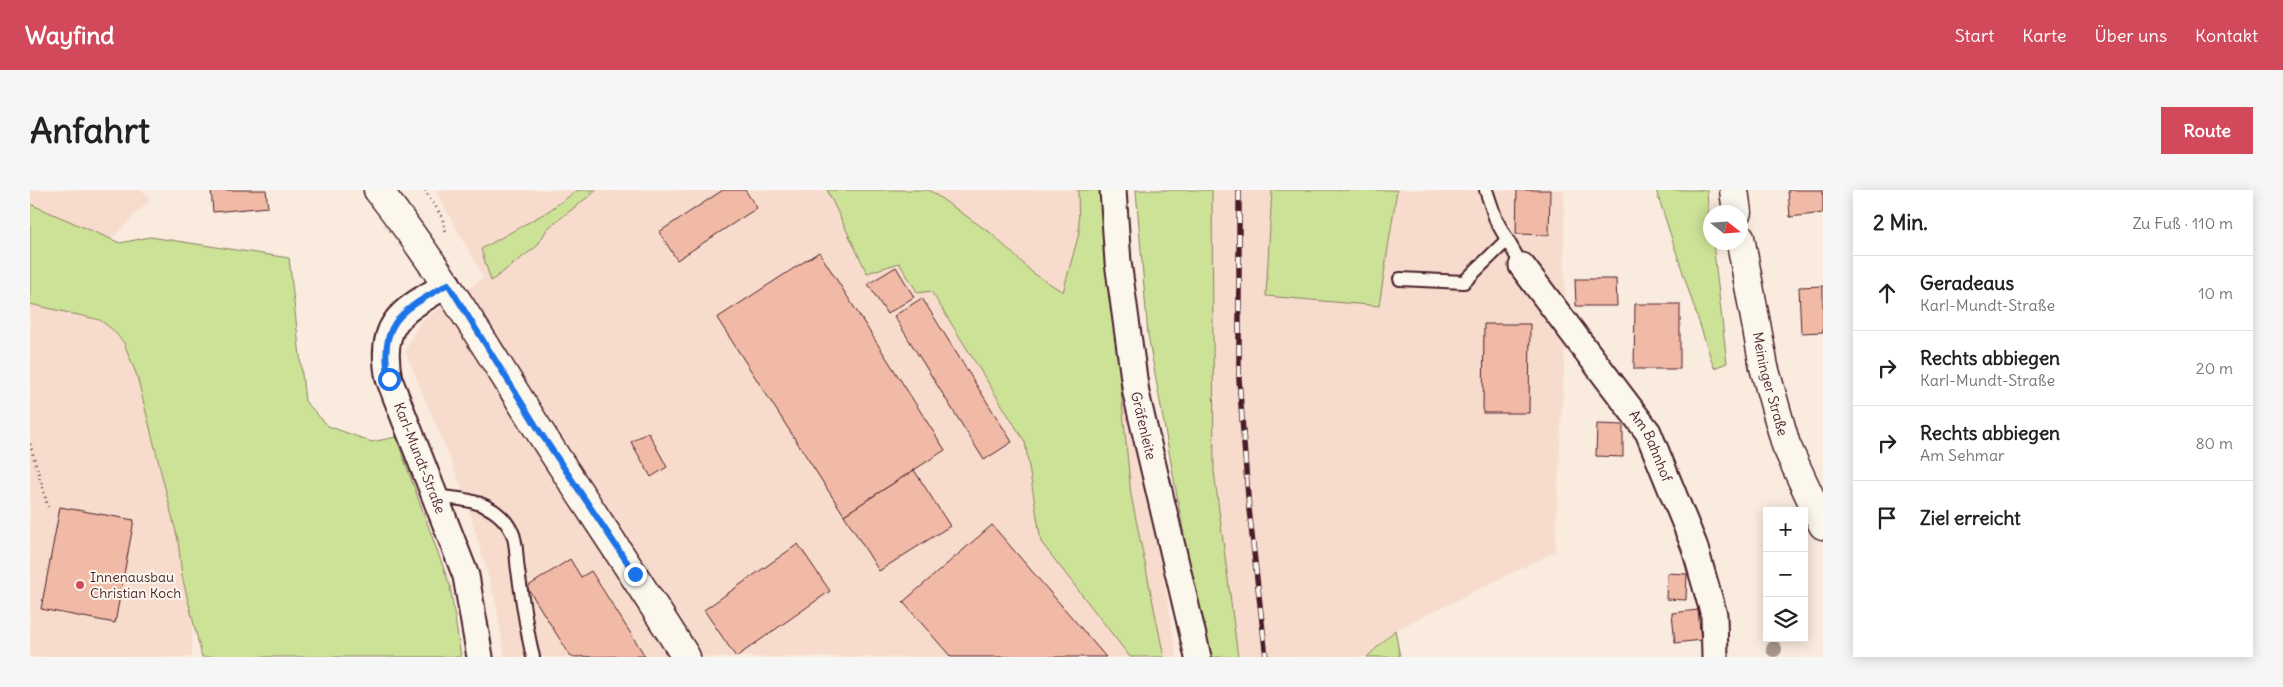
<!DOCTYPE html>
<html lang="de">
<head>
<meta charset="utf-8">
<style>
	:root { --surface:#fff; --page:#f6f6f6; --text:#222; --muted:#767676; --line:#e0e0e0; --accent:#d1495b }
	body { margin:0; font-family:Delius,sans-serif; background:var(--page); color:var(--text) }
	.controls { position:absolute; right:15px; bottom:15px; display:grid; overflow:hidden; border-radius:0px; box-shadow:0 2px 12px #0003 }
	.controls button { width:45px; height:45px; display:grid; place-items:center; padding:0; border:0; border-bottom:1px solid var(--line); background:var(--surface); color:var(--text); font:25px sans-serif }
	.compass { position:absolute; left:1673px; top:15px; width:45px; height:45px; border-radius:50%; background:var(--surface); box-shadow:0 2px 12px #0003; rotate:107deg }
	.stop { position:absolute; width:15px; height:15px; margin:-11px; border:4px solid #1a73e8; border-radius:50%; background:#fff }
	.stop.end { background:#1a73e8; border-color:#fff; box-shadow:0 1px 5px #0008 }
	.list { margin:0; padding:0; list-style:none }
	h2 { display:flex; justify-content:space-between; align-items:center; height:65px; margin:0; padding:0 20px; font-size:21px }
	h2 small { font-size:16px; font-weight:400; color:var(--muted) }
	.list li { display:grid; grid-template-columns:32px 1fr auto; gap:15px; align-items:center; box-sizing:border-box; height:75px; padding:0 20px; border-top:1px solid var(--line) }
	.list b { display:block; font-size:19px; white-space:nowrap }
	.list p { margin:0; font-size:16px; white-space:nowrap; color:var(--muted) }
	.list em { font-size:16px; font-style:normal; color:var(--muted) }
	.icon { flex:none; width:28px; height:28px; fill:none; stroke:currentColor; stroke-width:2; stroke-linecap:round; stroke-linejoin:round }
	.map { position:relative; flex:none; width:1793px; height:467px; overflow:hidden; border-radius:0px }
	header { display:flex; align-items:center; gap:30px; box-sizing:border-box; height:70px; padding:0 25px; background:var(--accent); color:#fff }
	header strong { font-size:24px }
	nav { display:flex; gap:28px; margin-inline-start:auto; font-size:18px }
	.intro { display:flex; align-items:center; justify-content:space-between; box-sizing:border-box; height:120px; padding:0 30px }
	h1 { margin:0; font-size:35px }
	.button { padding:12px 22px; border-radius:0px; background:var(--accent); color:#fff; font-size:18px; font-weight:700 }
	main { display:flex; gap:30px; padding:0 30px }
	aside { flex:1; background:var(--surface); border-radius:0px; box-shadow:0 2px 12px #0003 }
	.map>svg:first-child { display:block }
	.built { fill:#f7dccd }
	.green { fill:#cce297; stroke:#8b8061 }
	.building { fill:#f1baa6; stroke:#4a1f2b }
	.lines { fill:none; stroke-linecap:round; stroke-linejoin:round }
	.service-casing { stroke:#4a1f2b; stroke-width:16 }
	.minor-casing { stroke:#4a1f2b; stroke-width:29 }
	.secondary-casing { stroke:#4a1f2b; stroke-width:31 }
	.path { stroke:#4a1f2b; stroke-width:3; stroke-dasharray:1 4; stroke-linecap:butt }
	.service { stroke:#fbf7ec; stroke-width:12 }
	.minor { stroke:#fbf7ec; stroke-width:25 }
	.secondary { stroke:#fbf7ec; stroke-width:28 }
	.rail-casing { stroke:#4a1f2b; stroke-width:5.5 }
	.rail { stroke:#fbf7ec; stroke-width:4; stroke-dasharray:11; stroke-linecap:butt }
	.tree { fill:#aa968a }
	.route { stroke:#1a73e8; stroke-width:6 }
	.poi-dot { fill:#d1495b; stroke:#fbf7ec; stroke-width:2 }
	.labels { text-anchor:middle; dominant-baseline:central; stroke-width:4; stroke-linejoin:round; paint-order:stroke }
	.street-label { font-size:14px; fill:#4a1f2b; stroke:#fbf7ec }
	.poi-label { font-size:14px; fill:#4a1f2b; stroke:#fbf7ec; text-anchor:start }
</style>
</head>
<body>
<header>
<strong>Wayfind</strong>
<nav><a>Start</a><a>Karte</a><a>Über uns</a><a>Kontakt</a></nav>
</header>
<div class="intro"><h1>Anfahrt</h1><a class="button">Route</a></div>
<main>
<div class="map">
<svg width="1793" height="467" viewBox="0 0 1793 467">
	<rect width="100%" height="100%" fill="#f9ebde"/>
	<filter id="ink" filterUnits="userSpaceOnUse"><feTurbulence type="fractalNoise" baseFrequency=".02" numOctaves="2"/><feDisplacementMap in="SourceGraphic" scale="10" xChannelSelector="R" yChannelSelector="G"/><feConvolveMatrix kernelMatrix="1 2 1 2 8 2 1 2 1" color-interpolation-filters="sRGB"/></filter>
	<g filter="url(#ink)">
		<g class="built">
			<path d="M 0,0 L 112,0 L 121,9 L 73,57 L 0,25 Z"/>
			<path d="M 405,0 L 1068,0 L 1147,467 L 475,467 L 466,414 L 435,305 L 375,161 L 390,132 L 454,88 Z"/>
			<path d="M 1182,0 L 1537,0 L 1534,2 L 1535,155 L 1525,362 L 1365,440 L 1337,467 L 1208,467 L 1184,281 Z"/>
			<path d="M 0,105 L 108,132 L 164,358 L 162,467 L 0,467 Z"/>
		</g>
		<g class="green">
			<path d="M 548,0 L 567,0 L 518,38 L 507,56 L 461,91 L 451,59 L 517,22 Z"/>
			<path d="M 797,0 L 899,0 L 962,44 L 1003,83 L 1033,102 L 1049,43 L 1048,0 L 1076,0 L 1083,117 L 1101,305 L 1134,467 L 1100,467 L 1011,352 L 995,252 L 901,101 L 888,103 L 869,73 L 837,83 Z"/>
			<path d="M 1106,0 L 1182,0 L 1184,281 L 1208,467 L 1176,467 L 1118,145 Z"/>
			<path d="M 1242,0 L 1367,0 L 1349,116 L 1236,106 Z"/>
			<path d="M 1626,0 L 1677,0 L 1680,52 L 1683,53 L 1697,173 L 1684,178 Z"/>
			<path d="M 0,14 L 90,53 L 120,47 L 259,68 L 275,211 L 298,236 L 342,252 L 366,247 L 420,396 L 431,467 L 172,467 L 152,386 L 148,350 L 107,186 L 94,153 L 83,140 L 70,130 L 0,114 Z"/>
			<path d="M 1365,440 L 1370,467 L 1337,467 Z"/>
		</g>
		<g class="building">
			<path d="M 181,0 L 236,0 L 238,17 L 183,22 Z"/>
			<path d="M 693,0 L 715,0 L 727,18 L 647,70 L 629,42 Z"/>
			<path d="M 1487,0 L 1520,0 L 1519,45 L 1486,44 Z"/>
			<path d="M 1758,0 L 1793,0 L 1793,23 L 1760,27 Z"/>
			<path d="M 789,62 L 915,260 L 814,325 L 687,128 Z"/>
			<path d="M 866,77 L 884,107 L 857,124 L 838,94 Z"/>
			<path d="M 1545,89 L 1586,89 L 1587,116 L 1546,116 Z"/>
			<path d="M 1793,96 L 1793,142 L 1771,143 L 1769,97 Z"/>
			<path d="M 892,108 L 982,252 L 954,270 L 864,126 Z"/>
			<path d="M 1605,114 L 1650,114 L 1650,179 L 1604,179 Z"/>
			<path d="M 1454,134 L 1500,134 L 1499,223 L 1453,223 Z"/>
			<path d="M 1567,234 L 1593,235 L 1593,267 L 1566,266 Z"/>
			<path d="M 618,242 L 637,277 L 621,287 L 601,252 Z"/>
			<path d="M 884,280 L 920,336 L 849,381 L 814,325 Z"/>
			<path d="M 30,317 L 104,330 L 85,433 L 11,419 Z"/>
			<path d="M 962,335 L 1076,467 L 921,467 L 873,412 Z"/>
			<path d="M 768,354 L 800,401 L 706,467 L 674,420 Z"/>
			<path d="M 540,369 L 551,387 L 561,381 L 615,466 L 541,467 L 497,397 Z"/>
			<path d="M 1637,383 L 1657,384 L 1656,410 L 1636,409 Z"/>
			<path d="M 1668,420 L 1671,450 L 1645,453 L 1642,423 Z"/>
		</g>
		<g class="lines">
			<defs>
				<g id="service">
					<path d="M 1456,0 L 1466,30 L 1492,76"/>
					<path d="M 1370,89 L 1434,92 L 1477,50"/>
					<path d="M 406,307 C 435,308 467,312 482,342 C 487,351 486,369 488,380 C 492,409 496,438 503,467"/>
				</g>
				<g id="minor">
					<path id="s1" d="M 1083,0 L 1088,72 L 1106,203 L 1168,467"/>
					<path id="s2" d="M 1492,76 L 1618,242 L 1664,355 L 1684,425 L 1685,467"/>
					<path id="s3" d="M 418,94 C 374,120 347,131 359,189 L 436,386 L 450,467"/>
				</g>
				<g id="secondary">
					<path d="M 348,0 C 409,77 458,160 510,242 C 558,317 609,391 656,467"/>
					<path d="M 1704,0 L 1707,22"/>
					<path id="s4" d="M 1710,47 L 1734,177 L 1756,255 L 1793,335"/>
				</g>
			</defs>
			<use href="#service" class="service-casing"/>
			<use href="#minor" class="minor-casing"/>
			<use href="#secondary" class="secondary-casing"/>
			<g class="path">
				<path d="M 395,0 L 412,27 L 416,42"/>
				<path d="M 0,254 L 18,317"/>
			</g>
			<use href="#service" class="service"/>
			<use href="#minor" class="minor"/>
			<use href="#secondary" class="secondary"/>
			<defs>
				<path id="rail" d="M 1209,0 L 1209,189 L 1219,319 L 1236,467"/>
			</defs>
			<use href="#rail" class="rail-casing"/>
			<use href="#rail" class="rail"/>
		</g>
		<circle class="tree" cx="1744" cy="459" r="8"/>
	</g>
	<g class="lines" filter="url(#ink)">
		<path class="route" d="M 359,189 C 347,131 374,120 418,94 L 510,242 L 605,384"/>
	</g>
	<circle class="poi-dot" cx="50" cy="395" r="5"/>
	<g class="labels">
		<g class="street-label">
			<text stroke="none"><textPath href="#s4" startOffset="150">Meininger Straße</textPath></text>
			<text stroke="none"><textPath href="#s1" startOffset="238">Gräfenleite</textPath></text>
			<text stroke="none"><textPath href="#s2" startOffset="222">Am Bahnhof</textPath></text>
			<text stroke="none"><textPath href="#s3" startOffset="209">Karl-Mundt-Straße</textPath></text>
		</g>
		<g class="poi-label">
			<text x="60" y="387">Innenausbau<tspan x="60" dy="16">Christian Koch</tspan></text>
		</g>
	</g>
</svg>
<div class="controls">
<button>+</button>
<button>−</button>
<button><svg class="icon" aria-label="layers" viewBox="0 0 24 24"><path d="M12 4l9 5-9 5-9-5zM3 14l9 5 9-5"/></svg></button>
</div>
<svg class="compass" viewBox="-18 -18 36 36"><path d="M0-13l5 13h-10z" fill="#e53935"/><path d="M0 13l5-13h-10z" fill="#767676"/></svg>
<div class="stop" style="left:359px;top:189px"></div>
<div class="stop end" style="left:605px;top:384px"></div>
</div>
<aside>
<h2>2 Min.<small>Zu Fuß · 110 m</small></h2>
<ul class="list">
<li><svg class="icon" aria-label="ahead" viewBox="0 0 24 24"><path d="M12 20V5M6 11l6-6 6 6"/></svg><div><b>Geradeaus</b><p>Karl-Mundt-Straße</p></div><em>10 m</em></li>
<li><svg class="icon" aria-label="right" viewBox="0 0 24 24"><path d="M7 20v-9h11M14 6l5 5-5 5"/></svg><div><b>Rechts abbiegen</b><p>Karl-Mundt-Straße</p></div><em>20 m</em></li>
<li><svg class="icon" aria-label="right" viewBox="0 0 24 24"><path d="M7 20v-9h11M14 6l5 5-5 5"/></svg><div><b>Rechts abbiegen</b><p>Am Sehmar</p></div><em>80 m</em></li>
<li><svg class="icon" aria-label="arrive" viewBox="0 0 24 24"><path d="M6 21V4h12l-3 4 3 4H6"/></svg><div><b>Ziel erreicht</b></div></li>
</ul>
</aside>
</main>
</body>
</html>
